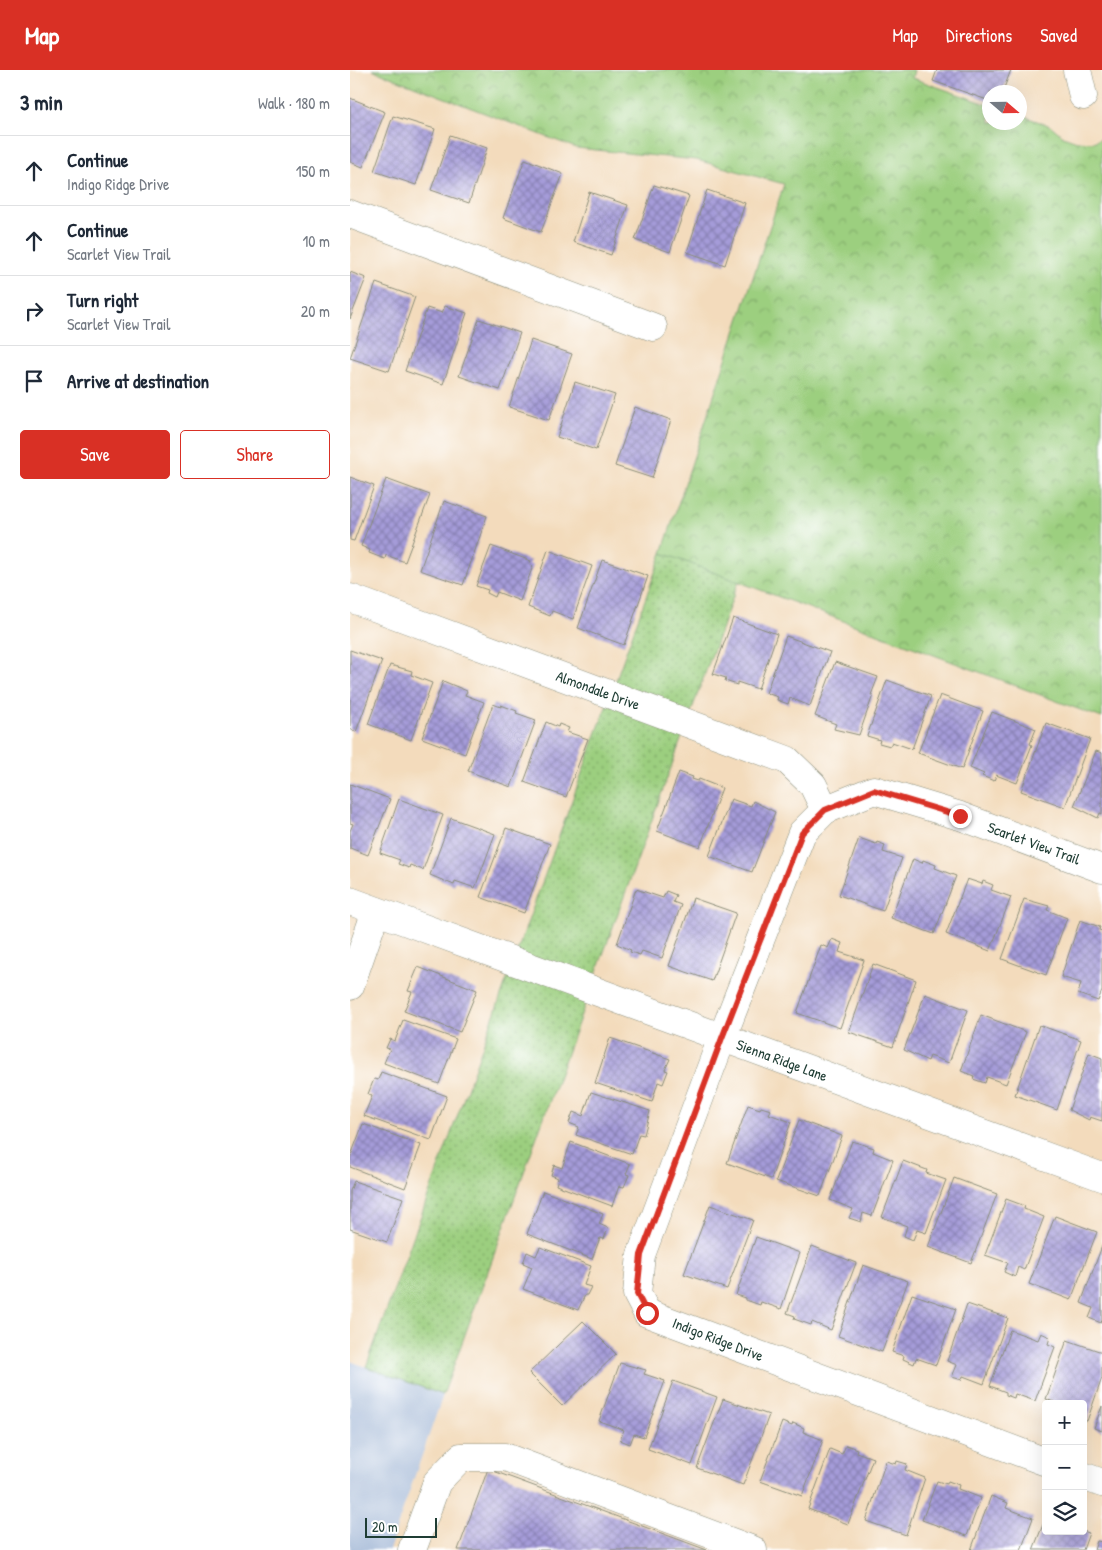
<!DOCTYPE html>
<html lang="en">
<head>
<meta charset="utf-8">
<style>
	:root { --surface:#fff; --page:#f6f6f7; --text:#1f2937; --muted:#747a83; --line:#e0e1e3; --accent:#d93025 }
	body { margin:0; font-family:"Patrick Hand",sans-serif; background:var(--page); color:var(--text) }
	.controls { position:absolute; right:15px; bottom:15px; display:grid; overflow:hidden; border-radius:5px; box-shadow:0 5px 20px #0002 }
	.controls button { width:45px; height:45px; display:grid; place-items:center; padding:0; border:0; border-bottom:1px solid var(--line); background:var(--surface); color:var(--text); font:25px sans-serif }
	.compass { position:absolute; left:632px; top:15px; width:45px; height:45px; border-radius:50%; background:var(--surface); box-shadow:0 5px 20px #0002; rotate:110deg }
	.scale { position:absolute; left:15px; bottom:12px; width:72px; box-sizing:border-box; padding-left:5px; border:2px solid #1f3d34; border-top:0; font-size:14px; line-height:18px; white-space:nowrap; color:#1f3d34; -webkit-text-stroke:4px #fff; paint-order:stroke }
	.stop { position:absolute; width:15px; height:15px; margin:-11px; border:4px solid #d93025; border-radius:50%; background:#fff }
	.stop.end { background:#d93025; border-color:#fff; box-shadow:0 1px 5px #0008 }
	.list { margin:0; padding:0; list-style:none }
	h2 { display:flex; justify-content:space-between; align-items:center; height:65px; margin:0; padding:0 20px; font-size:21px }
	h2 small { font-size:16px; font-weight:400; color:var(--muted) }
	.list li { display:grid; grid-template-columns:32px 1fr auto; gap:15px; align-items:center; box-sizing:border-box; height:70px; padding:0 20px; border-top:1px solid var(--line) }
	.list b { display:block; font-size:19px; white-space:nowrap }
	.list p { margin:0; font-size:16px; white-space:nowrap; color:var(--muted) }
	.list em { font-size:16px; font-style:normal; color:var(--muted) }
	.actions { display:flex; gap:10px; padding:15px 20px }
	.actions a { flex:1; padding:11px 0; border:1px solid var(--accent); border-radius:5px; text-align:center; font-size:18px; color:var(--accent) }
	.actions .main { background:var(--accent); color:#fff }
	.icon { flex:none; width:28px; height:28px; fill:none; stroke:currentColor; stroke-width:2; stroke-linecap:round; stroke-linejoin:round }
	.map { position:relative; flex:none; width:752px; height:1480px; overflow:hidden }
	header { display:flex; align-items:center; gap:30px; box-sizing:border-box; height:70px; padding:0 25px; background:var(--accent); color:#fff }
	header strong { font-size:24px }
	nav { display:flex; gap:28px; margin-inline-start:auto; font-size:18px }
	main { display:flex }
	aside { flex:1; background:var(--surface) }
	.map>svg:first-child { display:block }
	.industrial { fill:#b5c6de }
	.grass { fill:url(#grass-dots); stroke:#5e865a }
	.park { fill:url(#park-crowns); stroke:#5e865a }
	.building { fill:url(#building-cross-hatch) }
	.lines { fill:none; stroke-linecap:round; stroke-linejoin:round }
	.minor-casing { stroke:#898c78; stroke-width:29 }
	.minor { stroke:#fff; stroke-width:28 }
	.route { stroke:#d93025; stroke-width:6 }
	.labels { text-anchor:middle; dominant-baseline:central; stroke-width:4.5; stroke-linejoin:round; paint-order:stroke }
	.street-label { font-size:15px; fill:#1f3d34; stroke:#fff }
</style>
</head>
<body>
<header>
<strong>Map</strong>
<nav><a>Map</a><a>Directions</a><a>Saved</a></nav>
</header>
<main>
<aside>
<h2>3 min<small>Walk · 180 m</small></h2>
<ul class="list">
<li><svg class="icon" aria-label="ahead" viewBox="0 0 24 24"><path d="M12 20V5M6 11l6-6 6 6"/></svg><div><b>Continue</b><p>Indigo Ridge Drive</p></div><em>150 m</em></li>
<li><svg class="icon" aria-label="ahead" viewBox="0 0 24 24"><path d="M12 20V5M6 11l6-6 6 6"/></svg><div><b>Continue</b><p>Scarlet View Trail</p></div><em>10 m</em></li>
<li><svg class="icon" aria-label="right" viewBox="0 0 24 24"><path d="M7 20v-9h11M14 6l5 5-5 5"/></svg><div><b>Turn right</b><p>Scarlet View Trail</p></div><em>20 m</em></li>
<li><svg class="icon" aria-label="arrive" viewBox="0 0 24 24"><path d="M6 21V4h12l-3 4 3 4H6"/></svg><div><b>Arrive at destination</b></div></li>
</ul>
<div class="actions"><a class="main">Save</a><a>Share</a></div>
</aside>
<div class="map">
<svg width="752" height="1480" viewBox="0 0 752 1480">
	<defs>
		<pattern id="grass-dots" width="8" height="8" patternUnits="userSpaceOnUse" patternTransform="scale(1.25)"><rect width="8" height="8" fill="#9ccf7f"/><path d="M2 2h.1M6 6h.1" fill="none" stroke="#7fa969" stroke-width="1.8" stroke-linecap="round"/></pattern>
		<pattern id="park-crowns" width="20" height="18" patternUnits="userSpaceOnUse" patternTransform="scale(1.25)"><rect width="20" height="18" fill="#9ccf7f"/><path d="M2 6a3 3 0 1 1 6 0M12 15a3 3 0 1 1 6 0" fill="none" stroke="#7fa969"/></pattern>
		<pattern id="building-cross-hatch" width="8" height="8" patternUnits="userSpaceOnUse" patternTransform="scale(1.25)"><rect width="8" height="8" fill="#a59bd9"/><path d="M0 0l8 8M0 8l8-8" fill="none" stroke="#8680b1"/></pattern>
	</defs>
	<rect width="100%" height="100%" fill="#fff"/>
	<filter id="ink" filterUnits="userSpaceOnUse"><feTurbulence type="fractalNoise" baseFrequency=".02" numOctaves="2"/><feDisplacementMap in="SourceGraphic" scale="10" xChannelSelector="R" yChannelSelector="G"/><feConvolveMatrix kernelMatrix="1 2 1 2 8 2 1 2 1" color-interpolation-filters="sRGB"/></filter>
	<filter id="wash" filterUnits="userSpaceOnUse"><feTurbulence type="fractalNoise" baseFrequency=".0096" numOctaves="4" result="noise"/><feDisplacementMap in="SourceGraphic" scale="20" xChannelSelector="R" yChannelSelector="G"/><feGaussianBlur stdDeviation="1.12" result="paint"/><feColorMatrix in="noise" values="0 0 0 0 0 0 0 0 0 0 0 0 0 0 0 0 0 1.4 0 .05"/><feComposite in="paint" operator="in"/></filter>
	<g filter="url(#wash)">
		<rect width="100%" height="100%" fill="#f3dbbc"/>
		<path class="industrial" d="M 0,1291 L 93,1325 L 39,1480 L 0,1480 Z"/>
		<path class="grass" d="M 312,483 L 389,510 L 93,1325 L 16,1297 Z"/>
		<path class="park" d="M 22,0 L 564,0 L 562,8 L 639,35 L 640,52 L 670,52 L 670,45 L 701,56 L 713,66 L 727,71 L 743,72 L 752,68 L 752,648 L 312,483 L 434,114 L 347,90 L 226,78 Z"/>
		<g id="blocks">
			<g class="building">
				<path d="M 587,0 L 661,0 L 654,18 L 651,17 L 649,22 L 640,22 L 640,31 L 583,11 Z"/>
				<path d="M 0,28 L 35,42 L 13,97 L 0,92 Z"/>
				<path d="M 43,46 L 85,59 L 66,115 L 24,101 Z"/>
				<path d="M 100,65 L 137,78 L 119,133 L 81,120 Z"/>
				<path d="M 175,89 L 213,104 L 191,162 L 153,148 Z"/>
				<path d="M 304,115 L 339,126 L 320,182 L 285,170 Z"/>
				<path d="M 357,120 L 395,133 L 375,195 L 337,182 Z"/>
				<path d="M 239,122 L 278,135 L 261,185 L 223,172 Z"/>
				<path d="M 0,202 L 16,208 L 0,249 Z"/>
				<path d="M 26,213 L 65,227 L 39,301 L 0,288 Z"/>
				<path d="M 95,236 L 117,243 L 93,314 L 55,301 L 77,238 L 92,243 Z"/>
				<path d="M 129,249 L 170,263 L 150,320 L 109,306 Z"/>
				<path d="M 181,270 L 222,284 L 199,350 L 159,337 Z"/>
				<path d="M 225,312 L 265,325 L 246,380 L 207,367 Z"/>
				<path d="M 285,337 L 321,350 L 302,408 L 265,396 Z"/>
				<path d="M 0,407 L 24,416 L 4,471 L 0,470 Z"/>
				<path d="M 36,409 L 80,425 L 55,492 L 36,485 L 35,489 L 19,483 L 20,480 L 11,476 Z"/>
				<path d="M 94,431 L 137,446 L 113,515 L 70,500 Z"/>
				<path d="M 141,476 L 181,491 L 179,494 L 183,496 L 170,531 L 147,522 L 145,527 L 137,523 L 138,520 L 126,516 Z"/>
				<path d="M 198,480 L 242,496 L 223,549 L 202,541 L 200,546 L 178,537 Z"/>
				<path d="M 252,490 L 298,506 L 274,575 L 228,558 Z"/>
				<path d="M 383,548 L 427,564 L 408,619 L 387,612 L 387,615 L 375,611 L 376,608 L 363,604 Z"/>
				<path d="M 436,566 L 480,582 L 460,636 L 440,628 L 438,634 L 427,630 L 428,627 L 416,623 Z"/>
				<path d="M 0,580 L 32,591 L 6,662 L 0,659 Z"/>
				<path d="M 485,592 L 528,607 L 521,625 L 523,625 L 509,665 L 484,659 L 486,654 L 465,646 Z"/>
				<path d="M 40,595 L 62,601 L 61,605 L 82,613 L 61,670 L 18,654 Z"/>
				<path d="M 537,610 L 581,626 L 562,679 L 542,672 L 540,676 L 529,673 L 530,670 L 517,666 Z"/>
				<path d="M 93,611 L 117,621 L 115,625 L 134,632 L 115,684 L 72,668 Z"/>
				<path d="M 590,625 L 633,641 L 612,699 L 568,683 Z"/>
				<path d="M 143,634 L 151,637 L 151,635 L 167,641 L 166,643 L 186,650 L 161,717 L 118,701 Z"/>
				<path d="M 642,642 L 686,659 L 680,674 L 682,675 L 667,713 L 646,705 L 644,711 L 632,706 L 634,704 L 620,698 Z"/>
				<path d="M 196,652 L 208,657 L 209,654 L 219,658 L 217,662 L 238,669 L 216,727 L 174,712 Z"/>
				<path d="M 696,653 L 740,669 L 715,737 L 671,721 Z"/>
				<path d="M 746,681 L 752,683 L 752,744 L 750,743 L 748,748 L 724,736 Z"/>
				<path d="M 329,702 L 343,707 L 342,709 L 348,711 L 349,709 L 372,718 L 350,777 L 307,761 Z"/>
				<path d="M 0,714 L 40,729 L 18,785 L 0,778 L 0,761 L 3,754 L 0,753 Z"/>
				<path d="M 49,729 L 93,745 L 73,800 L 60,795 L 59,798 L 48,794 L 50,790 L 30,783 Z"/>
				<path d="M 381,729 L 401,736 L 403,731 L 425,742 L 402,802 L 359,786 Z"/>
				<path d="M 101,748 L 145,764 L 125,818 L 105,811 L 104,815 L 80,805 Z"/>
				<path d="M 156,758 L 200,774 L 174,843 L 130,827 Z"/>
				<path d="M 509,768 L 526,774 L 527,772 L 535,775 L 533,782 L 552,788 L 533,841 L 489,825 Z"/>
				<path d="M 563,789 L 572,793 L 573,790 L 586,795 L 585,798 L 606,806 L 584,864 L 541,848 Z"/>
				<path d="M 617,809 L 632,814 L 633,811 L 643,815 L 641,820 L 661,827 L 640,881 L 596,864 Z"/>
				<path d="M 286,819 L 313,828 L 316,821 L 326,825 L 323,832 L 331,835 L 312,888 L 292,881 L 290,885 L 280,882 L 281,880 L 267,874 Z"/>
				<path d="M 343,828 L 386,843 L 362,911 L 319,896 Z"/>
				<path d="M 674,829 L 699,836 L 697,840 L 717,848 L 696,905 L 652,889 Z"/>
				<path d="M 730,850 L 750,857 L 749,860 L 752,861 L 752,921 L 748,931 L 728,924 L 731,913 L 711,907 Z"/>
				<path d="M 482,869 L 492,873 L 489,882 L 514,890 L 490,958 L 447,943 L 471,875 L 478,878 Z"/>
				<path d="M 523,894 L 566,910 L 543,977 L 499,962 Z"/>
				<path d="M 68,897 L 127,920 L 110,962 L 54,941 L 62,922 L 58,921 Z"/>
				<path d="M 575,924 L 618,940 L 599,993 L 580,986 L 578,991 L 554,980 Z"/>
				<path d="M 631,945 L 676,962 L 656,1014 L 637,1007 L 635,1013 L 623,1009 L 624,1006 L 611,1001 Z"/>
				<path d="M 53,950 L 106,969 L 89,1014 L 34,993 L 40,979 L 36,978 L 40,969 L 45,971 Z"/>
				<path d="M 689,955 L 731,970 L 707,1040 L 665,1025 Z"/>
				<path d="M 260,968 L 320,989 L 315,1000 L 318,1001 L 313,1014 L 308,1012 L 302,1032 L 245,1013 Z"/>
				<path d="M 739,983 L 752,988 L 752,1051 L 740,1047 L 739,1050 L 719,1040 Z"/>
				<path d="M 31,1002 L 97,1026 L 81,1070 L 14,1046 L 22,1026 L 18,1024 L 24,1009 L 28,1010 Z"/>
				<path d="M 241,1022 L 300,1041 L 294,1065 L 289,1064 L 282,1084 L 226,1065 L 229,1057 L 219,1053 L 223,1042 L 233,1046 Z"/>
				<path d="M 398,1035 L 410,1039 L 411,1037 L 421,1040 L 419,1044 L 441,1052 L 421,1109 L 377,1093 Z"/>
				<path d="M 449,1050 L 492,1066 L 470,1126 L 426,1111 Z"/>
				<path d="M 13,1054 L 71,1075 L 55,1118 L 0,1097 L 0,1088 Z"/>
				<path d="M 502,1071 L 524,1078 L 523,1082 L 543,1090 L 522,1146 L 513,1143 L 511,1152 L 499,1148 L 503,1139 L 480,1130 Z"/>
				<path d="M 221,1072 L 280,1094 L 276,1104 L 279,1105 L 274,1117 L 269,1116 L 262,1136 L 206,1115 L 208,1108 L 201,1105 L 204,1095 L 212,1098 Z"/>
				<path d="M 553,1091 L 577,1100 L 576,1103 L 596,1110 L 576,1163 L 567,1160 L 563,1170 L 554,1166 L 557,1156 L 532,1147 Z"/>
				<path d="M 604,1108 L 647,1124 L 621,1193 L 578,1177 Z"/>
				<path d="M 4,1111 L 53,1128 L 37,1172 L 0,1159 L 0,1121 Z"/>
				<path d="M 193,1121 L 253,1144 L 249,1154 L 258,1158 L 254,1169 L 250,1168 L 242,1189 L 177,1164 Z"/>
				<path d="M 656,1129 L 675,1136 L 674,1139 L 694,1147 L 674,1200 L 668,1197 L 665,1207 L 654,1202 L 658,1193 L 635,1185 Z"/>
				<path d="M 360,1135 L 403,1150 L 377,1219 L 334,1204 Z"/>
				<path d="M 705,1146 L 747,1162 L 721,1230 L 679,1214 Z"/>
				<path d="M 406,1167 L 450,1183 L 431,1239 L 411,1232 L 410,1235 L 396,1230 L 396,1228 L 386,1225 Z"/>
				<path d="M 462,1176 L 506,1193 L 481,1260 L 462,1252 L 461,1255 L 444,1249 L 445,1246 L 437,1243 Z"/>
				<path d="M 752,1176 L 752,1250 L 751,1253 L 739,1248 L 743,1238 L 731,1233 Z"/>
				<path d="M 190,1177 L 241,1196 L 234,1215 L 241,1217 L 237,1225 L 235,1225 L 228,1240 L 173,1219 L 182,1197 L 173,1193 L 177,1182 L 186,1186 Z"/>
				<path d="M 513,1195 L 558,1211 L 532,1282 L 488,1266 Z"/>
				<path d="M 562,1224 L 606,1239 L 586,1295 L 566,1288 L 564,1294 L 553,1289 L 554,1286 L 542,1282 Z"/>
				<path d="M 617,1234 L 658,1248 L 634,1314 L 613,1306 L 612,1310 L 602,1307 L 607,1295 L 597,1291 Z"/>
				<path d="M 233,1251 L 266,1284 L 212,1336 L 179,1303 Z"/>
				<path d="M 660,1260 L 688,1270 L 691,1263 L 700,1267 L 698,1274 L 705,1277 L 685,1331 L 665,1324 L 664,1328 L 656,1325 L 656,1322 L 640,1316 Z"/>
				<path d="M 717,1270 L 752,1282 L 752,1308 L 737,1351 L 733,1350 L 733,1334 L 706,1334 L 706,1333 L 696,1329 Z"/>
				<path d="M 270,1293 L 296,1300 L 294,1304 L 315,1311 L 294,1367 L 284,1364 L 280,1374 L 270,1370 L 274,1360 L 249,1351 Z"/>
				<path d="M 323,1311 L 367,1327 L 342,1395 L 298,1379 Z"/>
				<path d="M 373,1329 L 419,1345 L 393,1415 L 347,1398 Z"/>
				<path d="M 752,1336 L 752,1361 L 744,1358 Z"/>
				<path d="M 432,1352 L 442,1356 L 443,1353 L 454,1358 L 453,1362 L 473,1370 L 452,1426 L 410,1411 Z"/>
				<path d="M 496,1375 L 507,1379 L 506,1382 L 523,1388 L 498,1454 L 458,1439 L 480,1379 L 492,1384 Z"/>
				<path d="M 536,1391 L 546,1394 L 547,1391 L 557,1394 L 555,1400 L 575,1408 L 556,1465 L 516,1451 Z"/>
				<path d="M 138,1399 L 357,1480 L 108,1480 Z"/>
				<path d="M 587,1411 L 597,1414 L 598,1411 L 609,1415 L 608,1419 L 631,1428 L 617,1466 L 572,1450 Z"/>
				<path d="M 641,1426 L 658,1433 L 656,1438 L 683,1448 L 671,1480 L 621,1480 Z"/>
				<path d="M 696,1447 L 696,1461 L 733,1461 L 739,1463 L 733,1480 L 683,1480 Z"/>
				<path d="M 747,1471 L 752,1472 L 752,1480 L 744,1480 Z"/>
			</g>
		</g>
	</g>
	<g filter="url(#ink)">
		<use href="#blocks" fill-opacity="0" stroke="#898c78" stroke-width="1"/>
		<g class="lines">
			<defs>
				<g id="minor">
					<path d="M 727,0 L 733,26"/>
					<path d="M 0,144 L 303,257"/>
					<path d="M 0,528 L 437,690 L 463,715 L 475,740"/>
					<path d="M 0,831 L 752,1107"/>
					<path d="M 0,916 L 26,841"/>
					<path d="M 696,1392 L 297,1243 L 287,1224 L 291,1185 L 372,968 L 452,763 L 475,740 L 524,720 L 610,746 L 752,799"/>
					<path d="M 733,1406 L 752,1413"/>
					<path d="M 62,1480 L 87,1412 L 111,1387 L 155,1387 L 403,1480"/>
				</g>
			</defs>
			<use href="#minor" class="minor-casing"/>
			<use href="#minor" class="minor"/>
		</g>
	</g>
	<g class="lines" filter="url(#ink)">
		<path class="route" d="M 297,1243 L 287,1224 L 291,1185 L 372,968 L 452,763 L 475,740 L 524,720 L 610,746"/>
	</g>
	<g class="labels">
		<g class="street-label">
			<text transform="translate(248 620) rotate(20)">Almondale Drive</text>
			<text transform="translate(684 773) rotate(20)">Scarlet View Trail</text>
			<text transform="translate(432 990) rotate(20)">Sienna Ridge Lane</text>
			<text transform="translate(368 1269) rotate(21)">Indigo Ridge Drive</text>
		</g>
	</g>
</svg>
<div class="controls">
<button>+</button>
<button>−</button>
<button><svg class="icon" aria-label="layers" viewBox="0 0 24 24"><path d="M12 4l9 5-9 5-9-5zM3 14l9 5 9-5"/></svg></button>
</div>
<svg class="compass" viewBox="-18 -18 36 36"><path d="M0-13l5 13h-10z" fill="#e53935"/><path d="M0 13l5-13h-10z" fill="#747a83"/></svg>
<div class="scale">20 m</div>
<div class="stop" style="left:297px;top:1243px"></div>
<div class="stop end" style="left:610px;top:746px"></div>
</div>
</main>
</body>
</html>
